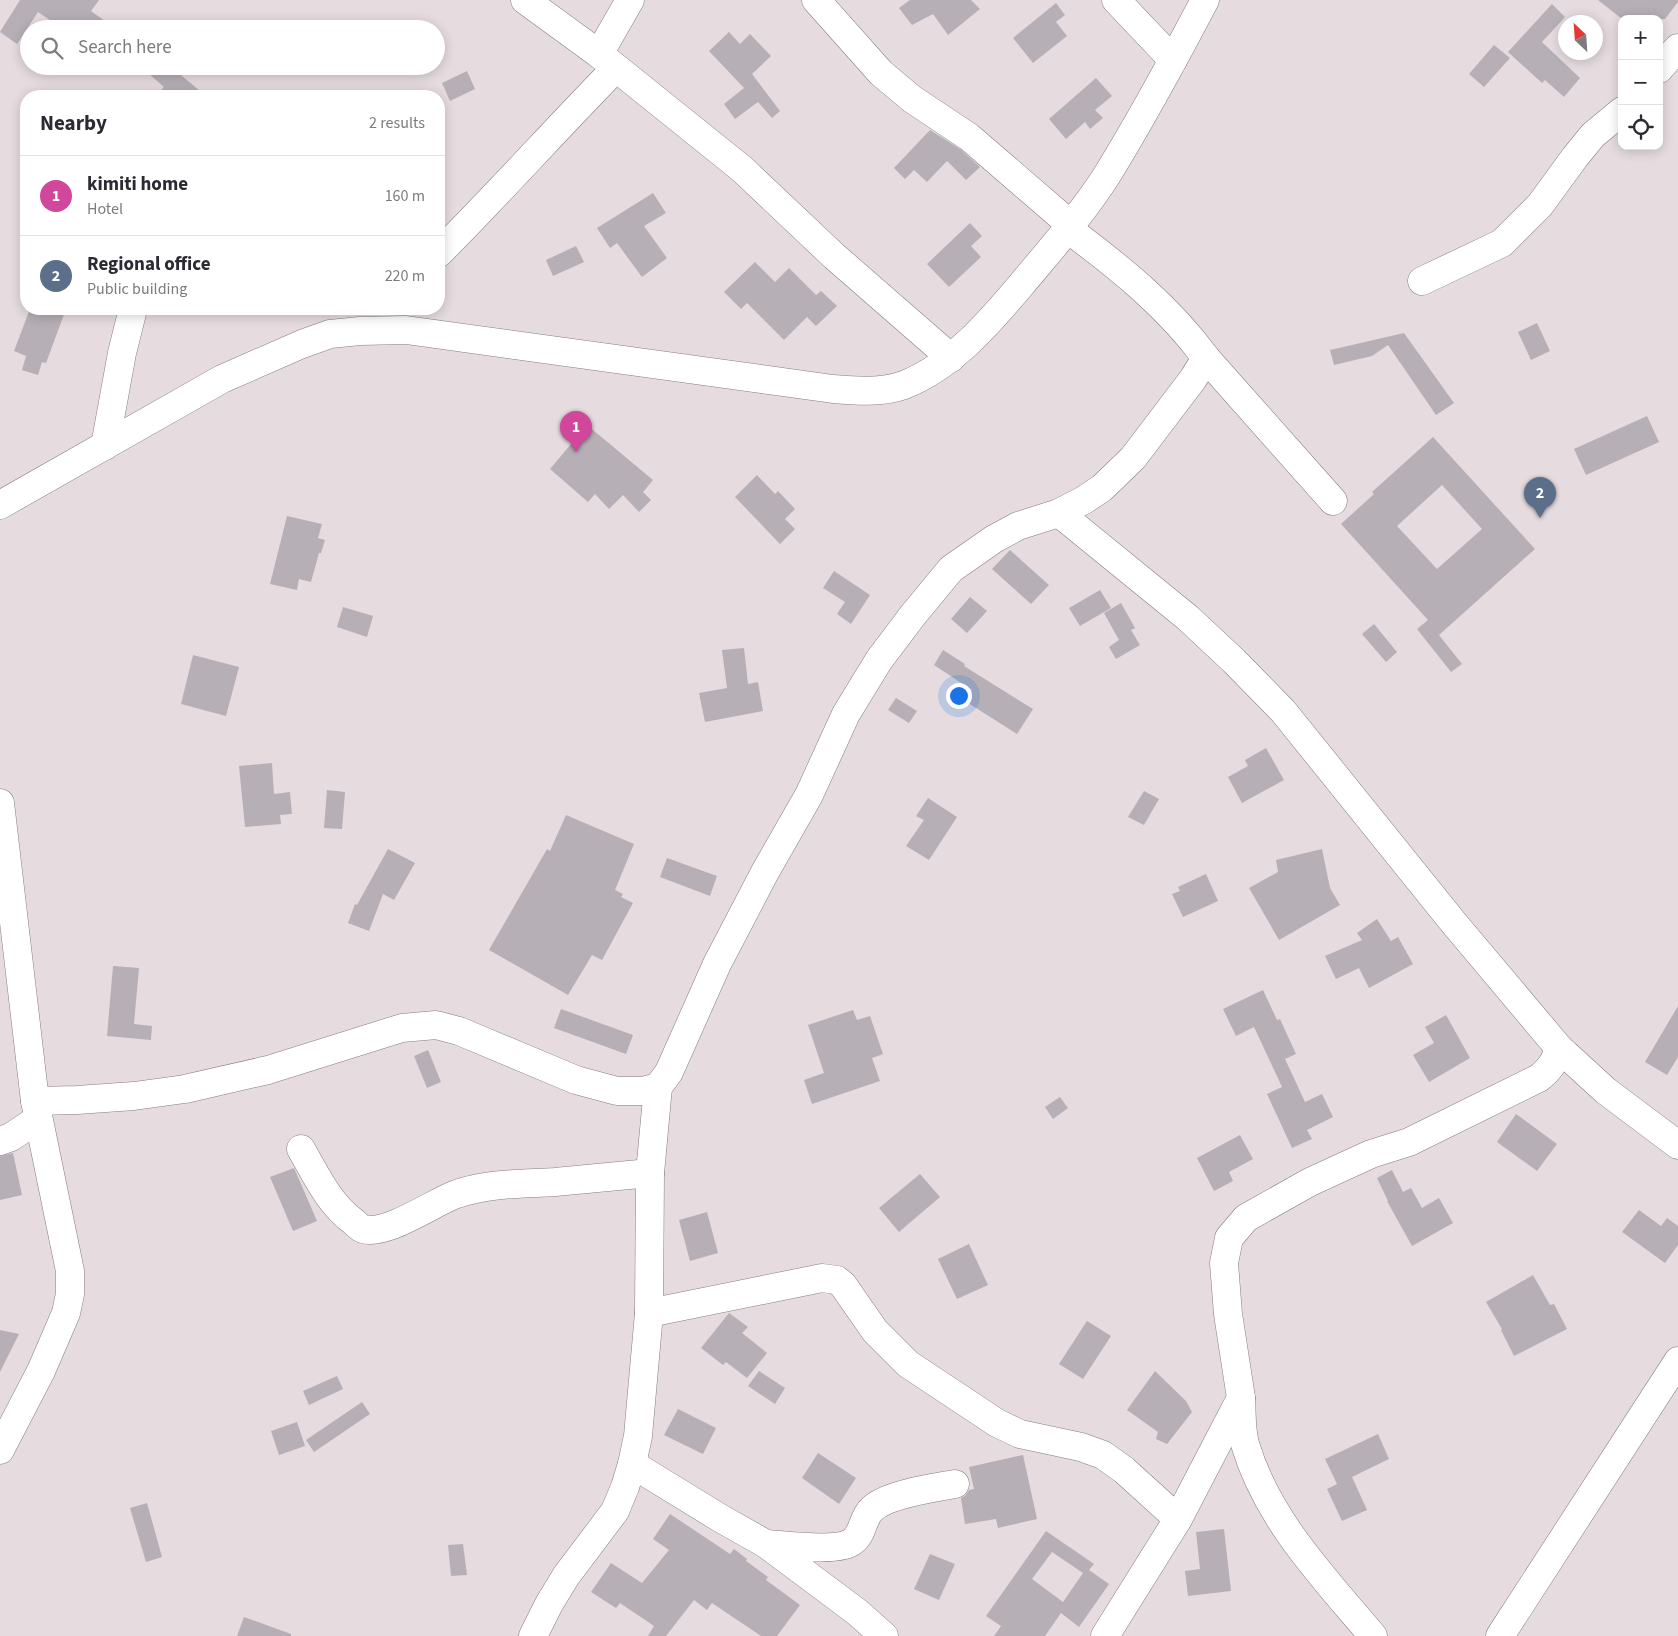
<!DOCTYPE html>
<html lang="en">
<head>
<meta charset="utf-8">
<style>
	:root { --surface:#fff; --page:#f2f2f3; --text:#2b2b33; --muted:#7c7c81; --line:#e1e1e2; --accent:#1f6175 }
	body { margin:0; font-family:"Source Sans 3",sans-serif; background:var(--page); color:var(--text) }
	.controls { position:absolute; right:15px; top:15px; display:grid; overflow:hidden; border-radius:10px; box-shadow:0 2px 12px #0003 }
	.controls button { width:45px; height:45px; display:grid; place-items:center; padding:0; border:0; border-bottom:1px solid var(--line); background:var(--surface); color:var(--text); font:25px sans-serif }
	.compass { position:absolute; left:1558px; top:15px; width:45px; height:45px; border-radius:50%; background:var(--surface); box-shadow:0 2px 12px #0003; rotate:335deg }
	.you { position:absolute; left:958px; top:695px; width:18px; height:18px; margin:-12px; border:4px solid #fff; border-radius:50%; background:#1a73e8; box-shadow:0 0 0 8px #1a73e833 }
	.badge { display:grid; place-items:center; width:32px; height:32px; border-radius:50%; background:var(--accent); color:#fff; font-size:16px; font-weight:700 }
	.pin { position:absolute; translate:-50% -41px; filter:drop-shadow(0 1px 2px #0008) }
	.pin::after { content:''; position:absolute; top:26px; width:18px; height:15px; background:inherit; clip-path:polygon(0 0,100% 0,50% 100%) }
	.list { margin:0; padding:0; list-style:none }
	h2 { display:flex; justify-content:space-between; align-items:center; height:65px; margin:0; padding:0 20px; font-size:21px }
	h2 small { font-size:16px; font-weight:400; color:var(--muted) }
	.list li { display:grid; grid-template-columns:32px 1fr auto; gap:15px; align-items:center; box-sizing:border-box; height:80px; padding:0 20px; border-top:1px solid var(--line) }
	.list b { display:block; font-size:19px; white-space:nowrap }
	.list p { margin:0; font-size:16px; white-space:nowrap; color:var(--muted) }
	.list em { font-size:16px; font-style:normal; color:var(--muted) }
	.icon { flex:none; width:28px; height:28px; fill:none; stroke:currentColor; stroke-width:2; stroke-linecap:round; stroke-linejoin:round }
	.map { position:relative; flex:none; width:1678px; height:1636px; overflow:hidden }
	.search { position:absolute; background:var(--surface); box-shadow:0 2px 12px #0003; left:20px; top:20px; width:425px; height:55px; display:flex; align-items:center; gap:12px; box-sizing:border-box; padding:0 18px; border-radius:28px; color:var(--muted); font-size:19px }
	.panel { position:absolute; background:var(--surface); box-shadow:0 2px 12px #0003; left:20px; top:90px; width:425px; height:225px; border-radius:20px }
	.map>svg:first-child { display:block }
	.building { fill:#b6afb6; fill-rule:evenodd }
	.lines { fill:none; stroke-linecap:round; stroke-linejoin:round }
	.minor-casing { stroke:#867d80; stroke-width:29 }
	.minor { stroke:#fff; stroke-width:28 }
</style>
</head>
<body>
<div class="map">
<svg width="1678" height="1636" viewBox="0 0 1678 1636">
	<rect width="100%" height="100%" fill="#e6dcdf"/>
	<g class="building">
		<path d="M 20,0 L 99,0 L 91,11 L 116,29 L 63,29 L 38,12 L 17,44 L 0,32 Z"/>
		<path d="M 910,0 L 971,0 L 980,9 L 948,35 L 933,14 L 912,25 L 899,8 Z"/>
		<path d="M 1598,0 L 1678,0 L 1678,2 L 1665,19 L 1622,19 Z"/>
		<path d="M 1056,3 L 1065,15 L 1056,22 L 1067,36 L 1033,63 L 1013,38 Z"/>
		<path d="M 1552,4 L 1565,17 L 1542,42 L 1580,78 L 1564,97 L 1545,80 L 1542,83 L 1508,52 Z"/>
		<path d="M 729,32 L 740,44 L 750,34 L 771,56 L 752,74 L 780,111 L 772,118 L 758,102 L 735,119 L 724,104 L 744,88 L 709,51 Z"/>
		<path d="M 1494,45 L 1510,58 L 1484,87 L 1469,74 Z"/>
		<path d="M 140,66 L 170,66 L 206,96 L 156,96 L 164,87 Z"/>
		<path d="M 467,71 L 475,89 L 450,101 L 442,83 Z"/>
		<path d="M 1096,78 L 1112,96 L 1095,110 L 1103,118 L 1090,129 L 1085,122 L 1066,139 L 1049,119 Z"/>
		<path d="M 930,130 L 960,149 L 980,167 L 966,180 L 947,161 L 927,182 L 914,170 L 905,179 L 894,168 Z"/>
		<path d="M 653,193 L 666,213 L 644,226 L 667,258 L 642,277 L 617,243 L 610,248 L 597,228 Z"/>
		<path d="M 970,223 L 982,236 L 971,246 L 981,257 L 949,287 L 927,264 Z"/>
		<path d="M 576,246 L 584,262 L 553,276 L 546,260 Z"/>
		<path d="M 755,262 L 775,282 L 789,268 L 816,295 L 821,291 L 837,306 L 816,326 L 807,317 L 784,340 L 747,303 L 741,309 L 724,292 Z"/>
		<path d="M 30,309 L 66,309 L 46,363 L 42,362 L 38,375 L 22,370 L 26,356 L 14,351 Z"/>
		<path d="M 1537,323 L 1550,351 L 1531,360 L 1518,332 Z"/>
		<path d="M 1404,333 L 1454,403 L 1436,415 L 1388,345 L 1372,356 L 1334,365 L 1330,350 Z"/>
		<path d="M 1647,416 L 1659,442 L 1586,475 L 1574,449 Z"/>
		<path d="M 587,425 L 653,480 L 643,492 L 651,500 L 639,512 L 623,495 L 609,509 L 595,494 L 588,502 L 550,469 Z"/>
		<path d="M 1433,437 L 1535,549 L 1439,635 L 1462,664 L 1451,672 L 1417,629 L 1428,620 L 1341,524 L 1374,494 L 1372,492 ZM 1442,485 L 1482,529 L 1437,569 L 1397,526 Z"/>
		<path d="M 757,475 L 775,494 L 778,491 L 795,509 L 785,519 L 795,529 L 780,544 L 735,497 Z"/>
		<path d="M 287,516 L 322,524 L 318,538 L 325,540 L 321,553 L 319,553 L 311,582 L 299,579 L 297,590 L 270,584 Z"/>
		<path d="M 1010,550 L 1049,585 L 1031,604 L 992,569 Z"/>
		<path d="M 834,571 L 870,595 L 851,624 L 837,614 L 845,602 L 823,588 Z"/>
		<path d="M 1100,590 L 1111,608 L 1080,626 L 1069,608 Z"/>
		<path d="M 970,597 L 987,611 L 967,633 L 951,619 Z"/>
		<path d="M 1121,603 L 1135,628 L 1131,630 L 1140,645 L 1116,659 L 1109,647 L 1119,640 L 1104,613 Z"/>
		<path d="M 343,607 L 373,616 L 367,637 L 337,627 Z"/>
		<path d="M 1374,624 L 1397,652 L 1386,662 L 1362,634 Z"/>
		<path d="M 744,648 L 748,684 L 758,682 L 763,711 L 705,722 L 699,693 L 727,688 L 722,650 Z"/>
		<path d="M 943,650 L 965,664 L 964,666 L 1033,709 L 1017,734 L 965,701 L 972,690 L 934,665 Z"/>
		<path d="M 193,655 L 239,667 L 226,716 L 181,704 Z"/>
		<path d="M 896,698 L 917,711 L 909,723 L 888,710 Z"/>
		<path d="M 1266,748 L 1284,780 L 1242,803 L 1228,777 L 1248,766 L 1245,760 Z"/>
		<path d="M 272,763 L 274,794 L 290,792 L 292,814 L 280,815 L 281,824 L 245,827 L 239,766 Z"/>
		<path d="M 327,790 L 345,792 L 342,829 L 324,828 Z"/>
		<path d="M 1144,791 L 1159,799 L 1144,825 L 1128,817 Z"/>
		<path d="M 928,798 L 957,817 L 929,860 L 906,846 L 924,820 L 916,816 Z"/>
		<path d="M 566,815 L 634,844 L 615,890 L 623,894 L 621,897 L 633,903 L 602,960 L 592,955 L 568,995 L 489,950 L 547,849 L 550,851 Z"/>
		<path d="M 388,849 L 415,863 L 394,900 L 383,894 L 369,931 L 348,923 L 355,904 L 357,905 Z"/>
		<path d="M 1322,849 L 1330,888 L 1340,905 L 1279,940 L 1249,888 L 1278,872 L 1276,860 Z"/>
		<path d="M 667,858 L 717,876 L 710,896 L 660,877 Z"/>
		<path d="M 1206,874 L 1218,901 L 1183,917 L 1172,894 L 1180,891 L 1178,887 Z"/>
		<path d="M 1377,919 L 1391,941 L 1398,937 L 1413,964 L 1369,988 L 1359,968 L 1336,979 L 1325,956 L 1362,940 L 1357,933 Z"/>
		<path d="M 113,966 L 139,968 L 134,1024 L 152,1026 L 151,1040 L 107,1036 Z"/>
		<path d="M 1263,990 L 1277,1020 L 1280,1019 L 1296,1054 L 1285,1059 L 1305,1102 L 1322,1094 L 1333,1117 L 1307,1130 L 1312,1139 L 1292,1148 L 1267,1094 L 1282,1087 L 1254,1027 L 1236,1036 L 1223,1009 Z"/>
		<path d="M 1678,1006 L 1678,1057 L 1667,1075 L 1645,1062 Z"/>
		<path d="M 561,1009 L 633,1035 L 626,1054 L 554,1028 Z"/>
		<path d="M 853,1010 L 857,1020 L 870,1016 L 883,1054 L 872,1058 L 880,1081 L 812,1104 L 804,1080 L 824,1073 L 808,1025 Z"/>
		<path d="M 1446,1015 L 1470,1058 L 1429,1082 L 1413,1055 L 1434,1043 L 1425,1027 Z"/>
		<path d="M 428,1050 L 441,1082 L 427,1088 L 414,1056 Z"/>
		<path d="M 1060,1097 L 1068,1108 L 1053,1119 L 1045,1107 Z"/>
		<path d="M 1516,1114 L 1557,1144 L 1537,1171 L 1497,1142 Z"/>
		<path d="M 1240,1135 L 1253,1159 L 1229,1172 L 1233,1181 L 1214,1191 L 1197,1158 Z"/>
		<path d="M 13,1153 L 22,1195 L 0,1200 L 0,1156 Z"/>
		<path d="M 294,1168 L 317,1221 L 293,1231 L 270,1177 Z"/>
		<path d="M 1392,1170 L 1403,1192 L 1411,1188 L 1422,1208 L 1439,1198 L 1453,1223 L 1412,1246 L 1387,1201 L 1388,1201 L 1377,1178 Z"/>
		<path d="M 920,1174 L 940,1197 L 899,1232 L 879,1208 Z"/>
		<path d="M 1639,1210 L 1661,1226 L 1667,1218 L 1678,1226 L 1678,1245 L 1665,1263 L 1622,1232 Z"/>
		<path d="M 707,1212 L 718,1253 L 690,1261 L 679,1220 Z"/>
		<path d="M 969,1244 L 988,1285 L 957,1299 L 938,1259 Z"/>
		<path d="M 1533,1275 L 1550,1305 L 1554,1304 L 1567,1329 L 1514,1356 L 1501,1330 L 1502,1329 L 1486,1302 Z"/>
		<path d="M 729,1313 L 748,1327 L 742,1333 L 767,1353 L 747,1378 L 726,1362 L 723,1365 L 701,1348 Z"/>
		<path d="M 1087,1321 L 1111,1336 L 1083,1379 L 1059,1364 Z"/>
		<path d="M 0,1330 L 19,1334 L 0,1372 Z"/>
		<path d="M 759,1371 L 785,1388 L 775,1404 L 748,1386 Z"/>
		<path d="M 1155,1371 L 1186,1401 L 1192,1412 L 1167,1444 L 1156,1439 L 1158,1432 L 1127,1410 Z"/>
		<path d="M 337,1376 L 343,1389 L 309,1405 L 303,1391 Z"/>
		<path d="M 362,1402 L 370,1414 L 314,1452 L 306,1440 Z"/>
		<path d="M 678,1409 L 716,1428 L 703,1454 L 664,1435 Z"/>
		<path d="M 297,1422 L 305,1446 L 279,1455 L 271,1431 Z"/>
		<path d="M 1378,1434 L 1389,1459 L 1352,1477 L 1367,1510 L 1342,1521 L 1327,1489 L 1337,1484 L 1325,1459 Z"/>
		<path d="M 818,1453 L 856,1478 L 839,1504 L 802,1478 Z"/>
		<path d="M 1023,1455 L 1037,1519 L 998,1528 L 996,1519 L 965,1524 L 961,1498 L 965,1496 L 969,1490 L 974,1489 L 969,1467 Z"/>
		<path d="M 147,1503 L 162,1557 L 146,1562 L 130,1508 Z"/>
		<path d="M 670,1514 L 730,1554 L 734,1549 L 747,1559 L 746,1561 L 768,1577 L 766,1580 L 800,1605 L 777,1636 L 761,1636 L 712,1603 L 707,1610 L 694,1600 L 666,1636 L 648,1636 L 654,1626 L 620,1603 L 616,1608 L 591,1592 L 611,1563 L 642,1583 L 669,1550 L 653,1539 Z"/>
		<path d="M 1224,1529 L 1231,1591 L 1188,1596 L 1185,1571 L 1200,1569 L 1196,1532 Z"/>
		<path d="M 1046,1531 L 1094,1564 L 1089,1570 L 1109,1584 L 1079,1627 L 1061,1613 L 1045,1636 L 994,1636 L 1001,1626 L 986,1616 ZM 1052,1552 L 1083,1573 L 1063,1602 L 1032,1579 Z"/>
		<path d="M 463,1544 L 467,1575 L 451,1576 L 448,1545 Z"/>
		<path d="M 930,1554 L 955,1564 L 939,1600 L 914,1589 Z"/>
		<path d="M 244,1617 L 291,1634 L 291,1636 L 237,1636 Z"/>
	</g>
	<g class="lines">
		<defs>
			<g id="minor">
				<path d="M 525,0 L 599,54 L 742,169 L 834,256 L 951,358"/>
				<path d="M 816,0 L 881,73 L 912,99 L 969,137 L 1071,225"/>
				<path d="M 1116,0 L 1173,60"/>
				<path d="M 599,54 L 630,0"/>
				<path d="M 1659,69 L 1678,48"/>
				<path d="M 439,253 C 499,193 556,129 616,68"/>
				<path d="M 1422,281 L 1502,243 L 1540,205 L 1575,157 L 1593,135 L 1622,111"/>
				<path d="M 1206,358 L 1333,501"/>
				<path d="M 105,446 L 122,353 L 133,309"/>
				<path d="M 0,505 L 222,379 L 302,344 L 330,334 L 360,331 L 406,330 L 833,389 C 856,391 882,393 904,385 C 952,366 989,323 1021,285 C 1051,249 1082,214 1107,175 C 1142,118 1174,59 1205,0"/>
				<path d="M 1059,513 L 1188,618 L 1234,661 L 1283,711 L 1453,922 L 1559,1048 L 1606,1091 L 1678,1145"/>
				<path d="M 0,803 L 35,1101 L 70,1271 L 70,1294 L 66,1313 L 41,1371 L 0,1450"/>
				<path d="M 35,1101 L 77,1100 L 134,1096 L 185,1089 L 268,1070 L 402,1028 L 436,1025 L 459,1031 L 576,1080 L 617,1091 L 642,1091 L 658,1087 L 669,1072 L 717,964 L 765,872 L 809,795 L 846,714 L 879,660 L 913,615 L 951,569 L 994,539 L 1018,526 L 1059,513 L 1084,500 L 1102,488 L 1133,458 L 1193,379 L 1206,358 C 1169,307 1119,267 1068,229"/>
				<path d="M 0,1141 L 11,1137 L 38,1119"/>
				<path d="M 301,1149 C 316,1175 329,1204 354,1222 C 356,1224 360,1228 363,1229 C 386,1236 433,1203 454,1195 C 486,1183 522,1184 555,1182 C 587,1179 618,1176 650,1173"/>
				<path d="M 649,1313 L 822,1278 L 837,1280 L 843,1285 L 875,1331 L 908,1364 L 997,1423 L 1020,1434 L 1081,1447 L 1103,1455 L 1124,1470 L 1178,1519"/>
				<path d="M 1241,1398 C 1242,1413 1241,1430 1245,1444 C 1267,1519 1324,1578 1373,1636"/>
				<path d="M 632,1464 L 720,1518 L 766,1544 L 857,1612 L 884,1636"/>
				<path d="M 766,1544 C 786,1545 833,1552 850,1543 C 864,1536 861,1519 872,1509 C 887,1494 933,1488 955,1484"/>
				<path d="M 533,1636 L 549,1604 L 566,1576 L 615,1511 L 625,1487 L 632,1464 L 638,1436 L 649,1313 L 650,1173 L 658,1087"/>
				<path d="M 1105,1636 L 1178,1519 L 1241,1398 L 1228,1314 L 1224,1263 L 1229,1238 L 1246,1218 L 1310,1182 L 1371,1154 L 1409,1142 L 1539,1078 C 1550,1069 1555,1062 1559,1048"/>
				<path d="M 1500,1636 L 1678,1361"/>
			</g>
		</defs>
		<use href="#minor" class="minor-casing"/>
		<use href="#minor" class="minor"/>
	</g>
</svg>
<div class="controls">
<button>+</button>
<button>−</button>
<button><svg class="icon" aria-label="locate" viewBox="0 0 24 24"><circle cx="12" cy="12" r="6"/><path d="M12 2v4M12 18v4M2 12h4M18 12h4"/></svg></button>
</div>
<svg class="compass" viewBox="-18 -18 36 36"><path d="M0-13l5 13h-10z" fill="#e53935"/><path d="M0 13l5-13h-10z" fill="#7c7c81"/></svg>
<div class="you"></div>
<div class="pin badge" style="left:576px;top:452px;background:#d1479c">1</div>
<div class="pin badge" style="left:1540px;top:518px;background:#5c6f8a">2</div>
<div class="search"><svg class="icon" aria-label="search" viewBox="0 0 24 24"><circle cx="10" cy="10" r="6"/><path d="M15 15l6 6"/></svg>Search here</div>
<section class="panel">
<h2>Nearby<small>2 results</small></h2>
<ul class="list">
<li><span class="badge" style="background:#d1479c">1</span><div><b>kimiti home</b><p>Hotel</p></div><em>160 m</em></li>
<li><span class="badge" style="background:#5c6f8a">2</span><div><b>Regional office</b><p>Public building</p></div><em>220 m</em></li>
</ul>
</section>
</div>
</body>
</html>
